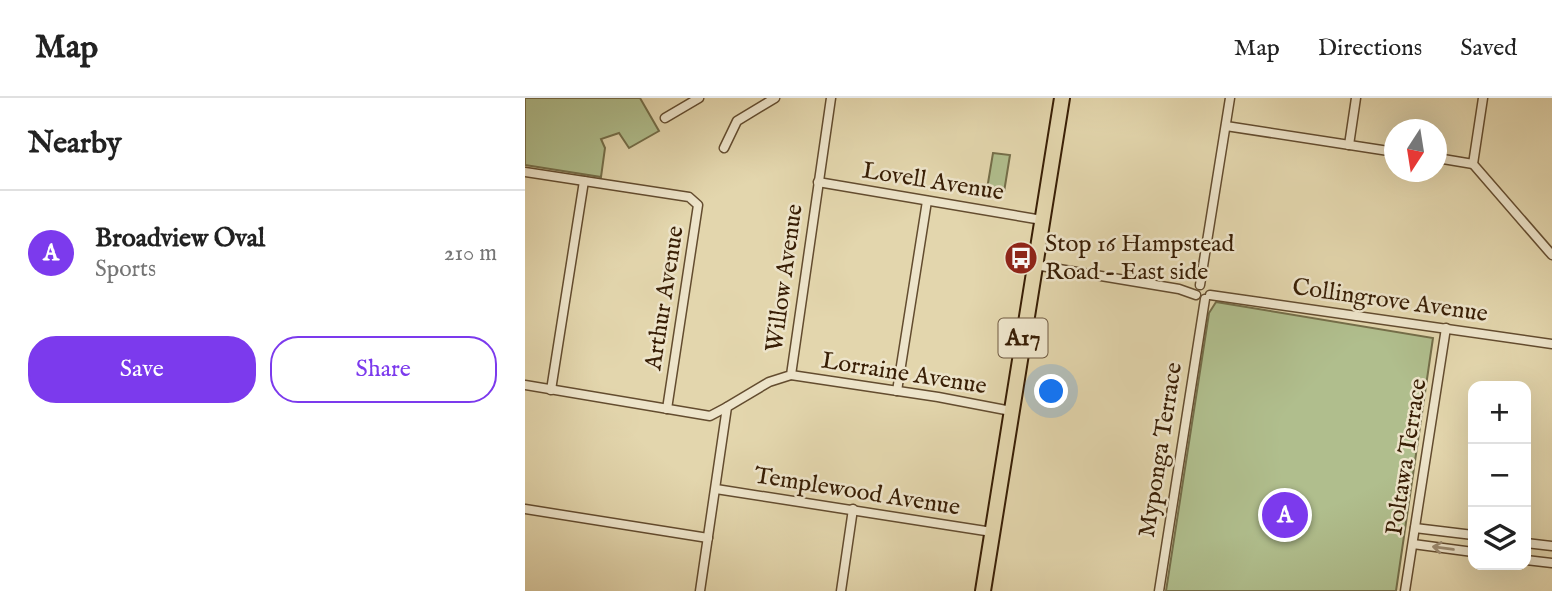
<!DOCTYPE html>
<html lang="en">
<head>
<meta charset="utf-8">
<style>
	:root { --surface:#fff; --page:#f2f2f2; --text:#222; --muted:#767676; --line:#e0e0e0; --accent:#7c3aed }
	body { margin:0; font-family:"IM FELL English",serif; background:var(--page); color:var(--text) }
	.controls { position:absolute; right:21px; bottom:21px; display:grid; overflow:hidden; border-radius:14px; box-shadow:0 7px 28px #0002 }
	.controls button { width:63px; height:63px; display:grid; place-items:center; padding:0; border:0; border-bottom:2px solid var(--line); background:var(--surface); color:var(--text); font:35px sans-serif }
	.compass { position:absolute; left:859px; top:21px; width:63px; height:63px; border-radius:50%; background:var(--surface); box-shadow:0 7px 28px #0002; rotate:192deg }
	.you { position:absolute; left:527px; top:294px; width:24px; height:24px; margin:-18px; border:5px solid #fff; border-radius:50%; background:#1a73e8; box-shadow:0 0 0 10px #1a73e833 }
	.badge { display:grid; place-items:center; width:46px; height:46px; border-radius:50%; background:var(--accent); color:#fff; font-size:23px; font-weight:700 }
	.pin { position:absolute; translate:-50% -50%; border:4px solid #fff; box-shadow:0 2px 7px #0006 }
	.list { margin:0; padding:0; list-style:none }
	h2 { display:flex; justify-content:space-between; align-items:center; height:91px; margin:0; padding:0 28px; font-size:30px }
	h2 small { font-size:23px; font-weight:400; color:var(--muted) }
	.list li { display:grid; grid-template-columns:46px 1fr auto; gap:21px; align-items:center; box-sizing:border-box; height:126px; padding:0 28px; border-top:2px solid var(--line) }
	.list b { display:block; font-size:26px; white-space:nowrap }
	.list p { margin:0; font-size:23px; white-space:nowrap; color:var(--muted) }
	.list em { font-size:23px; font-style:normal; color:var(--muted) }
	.actions { display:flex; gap:14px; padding:21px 28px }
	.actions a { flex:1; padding:16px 0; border:2px solid var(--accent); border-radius:28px; text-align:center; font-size:24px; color:var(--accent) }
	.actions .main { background:var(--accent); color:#fff }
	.icon { flex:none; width:38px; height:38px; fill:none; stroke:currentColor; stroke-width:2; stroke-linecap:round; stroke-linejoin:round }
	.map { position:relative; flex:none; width:1027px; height:493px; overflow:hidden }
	header { display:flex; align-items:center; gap:42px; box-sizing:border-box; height:98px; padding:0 35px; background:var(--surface); border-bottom:2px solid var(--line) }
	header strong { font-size:33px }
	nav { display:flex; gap:38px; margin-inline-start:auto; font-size:24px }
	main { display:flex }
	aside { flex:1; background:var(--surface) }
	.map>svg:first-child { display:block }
	.green { fill:#b0be8d; stroke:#746e49; stroke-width:2 }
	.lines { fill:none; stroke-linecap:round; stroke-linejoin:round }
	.street-casing { stroke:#634c2f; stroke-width:11 }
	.highway-casing { stroke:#381e05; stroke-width:18 }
	.street { stroke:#ede4ca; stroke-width:8 }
	.highway { stroke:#e3d6ad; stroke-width:14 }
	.oneway { stroke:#9c8b71 }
	.labels { text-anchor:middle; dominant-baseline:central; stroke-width:5; stroke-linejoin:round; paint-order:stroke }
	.shield { fill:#ede4ca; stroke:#6e5940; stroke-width:2 }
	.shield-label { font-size:23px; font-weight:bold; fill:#381e05 }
	.street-label { font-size:24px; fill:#381e05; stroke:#ede4ca }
	.poi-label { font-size:24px; fill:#381e05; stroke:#ede4ca; text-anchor:start }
</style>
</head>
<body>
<header>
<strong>Map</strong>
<nav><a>Map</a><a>Directions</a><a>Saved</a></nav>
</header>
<main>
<aside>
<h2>Nearby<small></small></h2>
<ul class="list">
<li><span class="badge">A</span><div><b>Broadview Oval</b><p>Sports</p></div><em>210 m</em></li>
</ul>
<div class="actions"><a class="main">Save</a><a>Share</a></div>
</aside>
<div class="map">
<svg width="1027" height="493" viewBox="0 0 1027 493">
	<rect width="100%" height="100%" fill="#e3d6ad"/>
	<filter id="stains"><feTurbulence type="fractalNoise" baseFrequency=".00286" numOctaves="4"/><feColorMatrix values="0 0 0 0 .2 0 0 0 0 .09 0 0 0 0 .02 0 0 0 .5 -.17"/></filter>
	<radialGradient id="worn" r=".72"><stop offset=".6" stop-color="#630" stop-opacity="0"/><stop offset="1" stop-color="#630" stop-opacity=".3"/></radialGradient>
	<g class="green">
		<path d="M 0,0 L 115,0 L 134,33 L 104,50 L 94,35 L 76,41 L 80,50 L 76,79 L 0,67 Z"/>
		<path d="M 468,55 L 485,57 L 479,94 L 462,91 Z"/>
		<path d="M 691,204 L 908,240 L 871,493 L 641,493 L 684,215 Z"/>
	</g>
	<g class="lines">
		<defs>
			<g id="street">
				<path d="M 958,0 L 948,66 L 1027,157"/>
				<path d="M 140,20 L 174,0"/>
				<path d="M 701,28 L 870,54"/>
				<path d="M 824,47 L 831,0"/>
				<path d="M 199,50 L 212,23 L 250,0"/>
				<path d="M 912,60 L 948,66"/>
				<path d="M 0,74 L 164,99 L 173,107 L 142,311"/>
				<path d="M 293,84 L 517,122"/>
				<path d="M 510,167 L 654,191 L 671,197"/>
				<path d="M 675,187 L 705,0"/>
				<path d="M 685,197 L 1027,246"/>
				<path d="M 266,277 L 413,299 L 486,313"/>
				<path d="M 0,287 L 185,318 L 202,309"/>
				<path d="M 26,292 L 59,83"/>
				<path d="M 372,293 L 402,103"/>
				<path d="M 191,391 L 467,434"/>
				<path d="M 0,411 L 183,440"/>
				<path d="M 890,430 L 948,437"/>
				<path d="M 1001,445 L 1027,448"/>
				<path d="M 888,446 L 948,454"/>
				<path d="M 1001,462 L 1027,465"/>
				<path d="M 175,493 L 202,309 L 244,284 L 266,277 L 306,0"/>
				<path d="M 316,493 L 328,411"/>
				<path d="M 634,493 L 680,201"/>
				<path d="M 880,493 L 921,230"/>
			</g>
			<path id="highway" d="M 458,493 L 537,0"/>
		</defs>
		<use href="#street" class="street-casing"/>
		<use href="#highway" class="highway-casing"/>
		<use href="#street" class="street"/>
		<use href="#highway" class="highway"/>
	</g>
	<defs><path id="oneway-shaft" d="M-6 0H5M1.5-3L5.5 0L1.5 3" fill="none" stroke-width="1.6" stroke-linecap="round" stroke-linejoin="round" transform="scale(1.75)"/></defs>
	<use class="oneway" href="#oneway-shaft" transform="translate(918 450) rotate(-172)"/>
	<defs>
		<symbol id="bus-disc" viewBox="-11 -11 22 22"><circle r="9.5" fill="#8f2418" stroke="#ede4ca"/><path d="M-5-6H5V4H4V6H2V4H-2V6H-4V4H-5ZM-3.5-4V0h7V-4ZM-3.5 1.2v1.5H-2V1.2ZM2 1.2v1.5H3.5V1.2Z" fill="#fff"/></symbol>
	</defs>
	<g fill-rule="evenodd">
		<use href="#bus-disc" x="477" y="141" width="38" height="38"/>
	</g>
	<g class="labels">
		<rect class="shield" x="473.5" y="220.5" width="49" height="39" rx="5"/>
		<g class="shield-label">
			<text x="498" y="240">A17</text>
		</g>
		<g class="street-label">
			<text transform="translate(408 84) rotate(9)">Lovell Avenue</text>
			<text transform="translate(260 180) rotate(-82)">Willow Avenue</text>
			<text transform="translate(140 200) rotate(-81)">Arthur Avenue</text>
			<text transform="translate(865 203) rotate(8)">Collingrove Avenue</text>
			<text transform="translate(379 276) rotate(9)">Lorraine Avenue</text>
			<text transform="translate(636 352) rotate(-81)">Myponga Terrace</text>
			<text transform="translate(882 359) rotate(-81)">Poltawa Terrace</text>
			<text transform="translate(332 394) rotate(9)">Templewood Avenue</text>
		</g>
		<g class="poi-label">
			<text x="520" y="146">Stop 16 Hampstead<tspan x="520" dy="28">Road - East side</tspan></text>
		</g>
	</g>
	<rect width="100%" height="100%" filter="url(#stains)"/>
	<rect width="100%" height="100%" fill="url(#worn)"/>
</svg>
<div class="controls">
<button>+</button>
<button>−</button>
<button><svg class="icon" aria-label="layers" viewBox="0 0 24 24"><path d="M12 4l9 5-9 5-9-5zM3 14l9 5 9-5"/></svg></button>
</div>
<svg class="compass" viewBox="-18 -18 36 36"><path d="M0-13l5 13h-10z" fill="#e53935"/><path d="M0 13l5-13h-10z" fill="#767676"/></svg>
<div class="you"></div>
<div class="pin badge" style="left:760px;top:417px">A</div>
</div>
</main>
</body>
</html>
